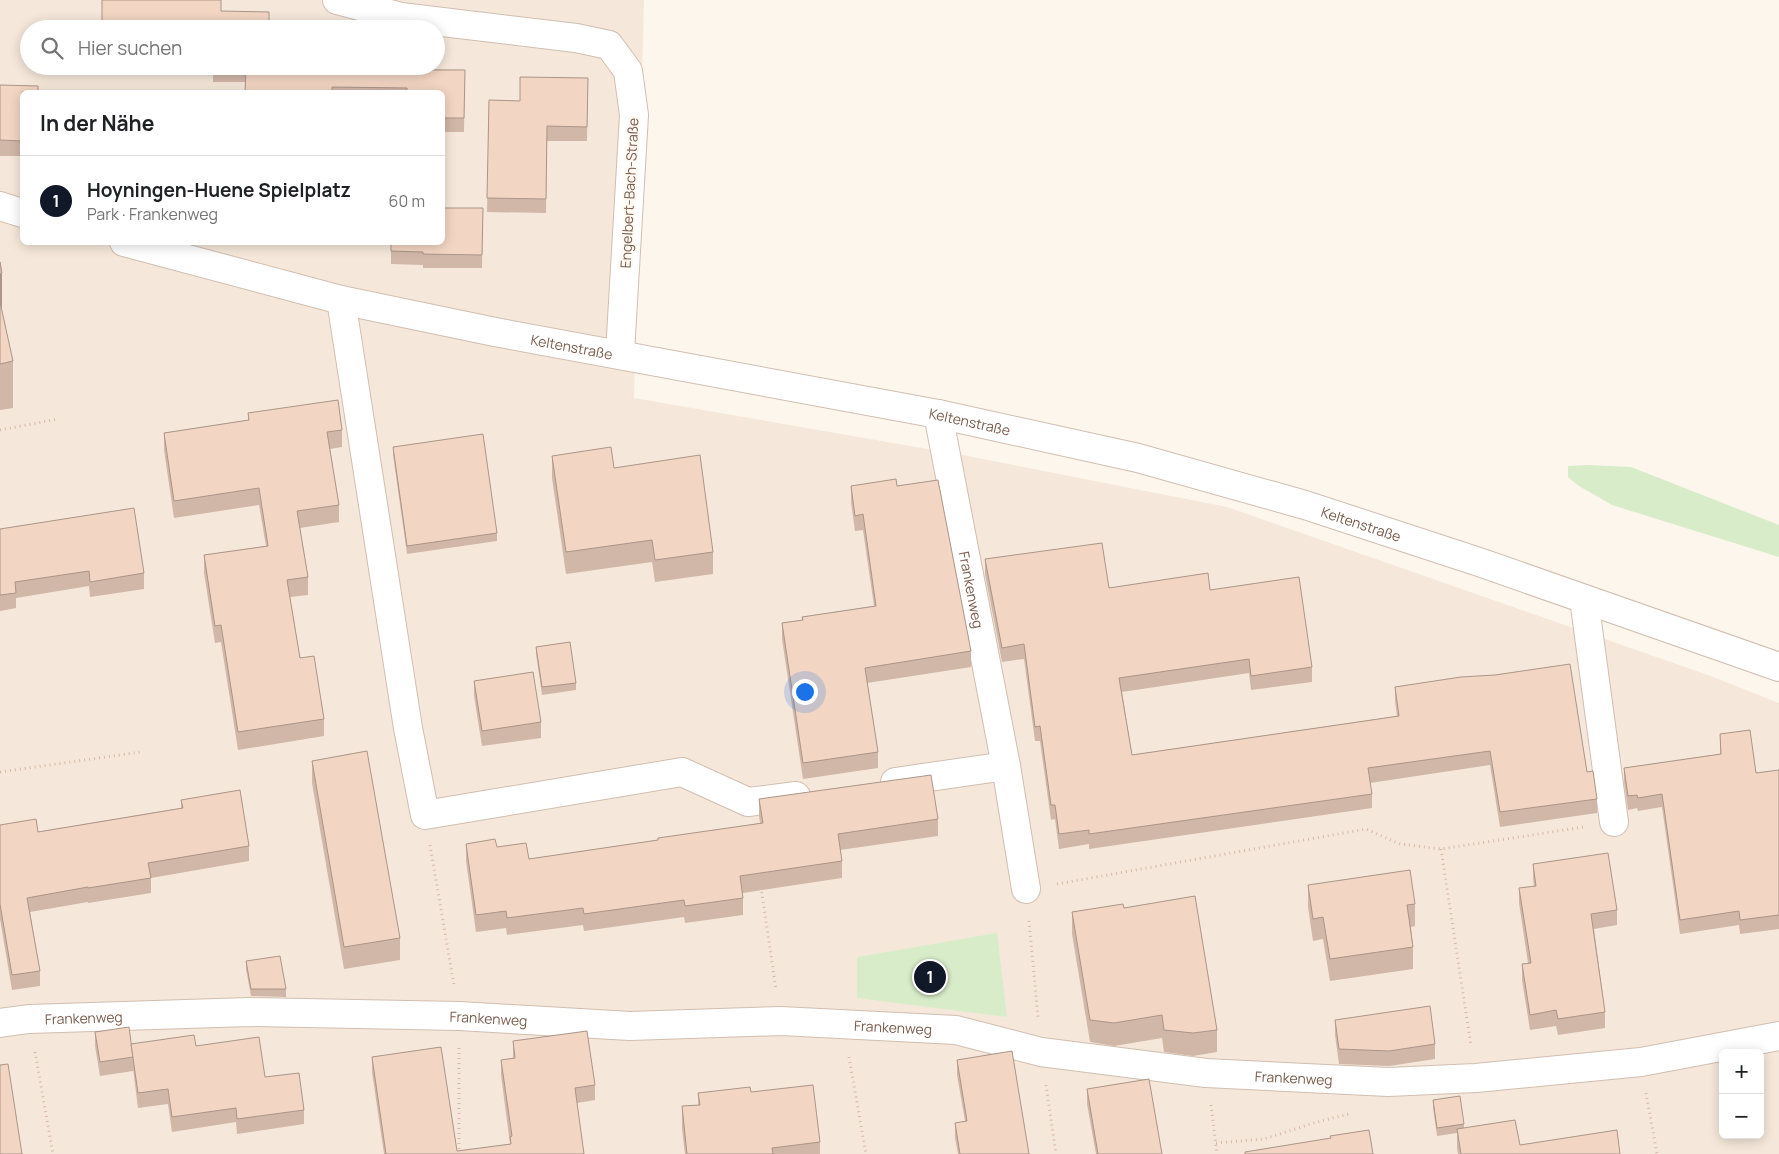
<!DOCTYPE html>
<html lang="de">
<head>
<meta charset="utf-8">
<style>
	:root { --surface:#fff; --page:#f2f2f2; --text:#202124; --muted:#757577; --line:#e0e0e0; --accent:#111827 }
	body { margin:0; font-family:Manrope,sans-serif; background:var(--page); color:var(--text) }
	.controls { position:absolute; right:15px; bottom:15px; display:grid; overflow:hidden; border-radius:8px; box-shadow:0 2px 12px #0003 }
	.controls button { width:45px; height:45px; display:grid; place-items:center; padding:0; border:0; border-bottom:1px solid var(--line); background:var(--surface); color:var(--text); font:25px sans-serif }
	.you { position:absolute; left:804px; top:691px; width:18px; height:18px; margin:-12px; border:4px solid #fff; border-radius:50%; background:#1a73e8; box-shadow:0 0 0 8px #1a73e833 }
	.badge { display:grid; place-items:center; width:32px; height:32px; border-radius:50%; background:var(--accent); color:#fff; font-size:16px; font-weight:700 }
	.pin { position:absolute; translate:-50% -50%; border:2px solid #fff; box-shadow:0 1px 5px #0006 }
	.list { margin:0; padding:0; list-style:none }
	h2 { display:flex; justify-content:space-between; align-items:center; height:65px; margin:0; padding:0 20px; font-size:21px }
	h2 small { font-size:16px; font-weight:400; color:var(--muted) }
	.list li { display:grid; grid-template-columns:32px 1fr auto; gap:15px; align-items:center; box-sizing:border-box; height:90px; padding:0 20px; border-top:1px solid var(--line) }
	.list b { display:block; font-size:19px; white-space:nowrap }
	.list p { margin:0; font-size:16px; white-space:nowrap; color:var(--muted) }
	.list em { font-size:16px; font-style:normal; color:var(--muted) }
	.icon { flex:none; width:28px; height:28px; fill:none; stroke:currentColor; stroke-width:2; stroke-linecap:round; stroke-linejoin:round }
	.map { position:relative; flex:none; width:1779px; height:1154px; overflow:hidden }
	.search { position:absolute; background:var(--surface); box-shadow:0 2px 12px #0003; left:20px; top:20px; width:425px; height:55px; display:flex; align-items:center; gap:12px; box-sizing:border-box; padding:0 18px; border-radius:28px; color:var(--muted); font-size:19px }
	.panel { position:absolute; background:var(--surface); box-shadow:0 2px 12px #0003; left:20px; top:90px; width:425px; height:155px; border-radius:8px }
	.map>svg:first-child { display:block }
	.residential { fill:#f5e8da; fill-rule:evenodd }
	.green { fill:#d8ecc9 }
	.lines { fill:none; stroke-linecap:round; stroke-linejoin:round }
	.street-casing { stroke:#d1beb0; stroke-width:30 }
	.path { stroke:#d9b8a5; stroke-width:3; stroke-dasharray:1 4; stroke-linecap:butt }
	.street { stroke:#fff; stroke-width:28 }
	.wall { fill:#d1b7a8 }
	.shaded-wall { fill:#aa9588 }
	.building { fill:#f3d5c3; stroke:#aa9588 }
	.labels { text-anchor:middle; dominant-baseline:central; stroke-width:4.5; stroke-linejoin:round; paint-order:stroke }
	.street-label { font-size:14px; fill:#7a5c4d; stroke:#fffaf3 }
</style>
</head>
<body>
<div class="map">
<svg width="1779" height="1154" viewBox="0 0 1779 1154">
	<rect width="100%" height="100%" fill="#fdf6ec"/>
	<path class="residential" d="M 0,0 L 644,0 L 634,398 L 968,456 L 1227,507 L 1708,675 L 1779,703 L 1779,1154 L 0,1154 ZM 29,29 L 436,29 L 436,66 L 29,66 ZM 22,92 L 442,92 L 442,242 L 22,242 ZM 1723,1053 L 1760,1053 L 1760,1135 L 1723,1135 Z"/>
	<g class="green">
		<path d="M 1587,465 L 1631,467 L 1779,525 L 1779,557 L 1612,505 L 1579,486 L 1568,477 L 1568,466 Z"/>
		<path d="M 997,933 L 1007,1017 L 857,998 L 857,957 Z"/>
	</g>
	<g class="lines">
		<defs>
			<g id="street">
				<path d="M 337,0 L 401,17 L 576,38 L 609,45 L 628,71 L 634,115 L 620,353"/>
				<path d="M 0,206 L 22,213"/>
				<path id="s1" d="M 124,242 L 341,300 L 495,332 L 938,414 L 1138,458 L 1305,505 L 1479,562 L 1779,667"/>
				<path d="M 341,300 L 408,728 L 425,815 L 682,772 L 748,802 L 796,796"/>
				<path id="s2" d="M 938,414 L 1006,766 L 1026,889"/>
				<path d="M 1584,599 L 1614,822"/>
				<path d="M 895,782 L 1006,766"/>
				<path id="s3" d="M 0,1023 L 29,1019 L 249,1012 L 459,1016 L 630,1026 L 781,1021 L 956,1030 L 1041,1052 L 1206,1073 L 1388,1082 L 1476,1078 L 1641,1062 L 1779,1036"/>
			</g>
		</defs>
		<use href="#street" class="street-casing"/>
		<g class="path">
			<path d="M 0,430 L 58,419"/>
			<path d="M 0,772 L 141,752"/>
			<path d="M 430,845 L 454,985"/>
			<path d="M 1441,849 L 1471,1046"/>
			<path d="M 1057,884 L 1366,829 L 1400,844 L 1441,849 L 1584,827"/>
			<path d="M 761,887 L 776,990"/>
			<path d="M 1029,921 L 1038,1017"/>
			<path d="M 459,1048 L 459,1154"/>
			<path d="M 35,1052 L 53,1154"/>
			<path d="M 849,1057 L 866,1154"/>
			<path d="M 1046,1085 L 1056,1154"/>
			<path d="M 1646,1093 L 1657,1154"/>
			<path d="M 1211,1105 L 1217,1154"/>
			<path d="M 1216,1143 L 1264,1139 L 1317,1122 L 1349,1114"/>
		</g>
		<use href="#street" class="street"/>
	</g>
	<g class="wall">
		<path d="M 102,0 L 221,11 L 269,29 L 102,29 Z"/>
		<path d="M 213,66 L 465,70 L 464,132 L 442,132 L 442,92 L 245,92 L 245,82 L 213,82 Z"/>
		<path d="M 588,78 L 587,141 L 547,141 L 546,213 L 487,212 L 489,100 L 520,101 Z"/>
		<path d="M 0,85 L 22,92 L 22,156 L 0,156 Z"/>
		<path d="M 483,208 L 482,268 L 423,268 L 423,265 L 391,264 L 391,251 Z"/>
		<path d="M 0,262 L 2,311 L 13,361 L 13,408 L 0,410 Z"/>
		<path d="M 248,413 L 342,430 L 342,447 L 330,449 L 339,505 L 339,522 L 300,528 L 308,577 L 308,595 L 290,597 L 300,658 L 324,719 L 324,736 L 238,750 L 221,642 L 215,643 L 204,573 L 204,555 L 266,546 L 259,505 L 174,518 L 164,450 L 164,433 L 248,420 Z"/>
		<path d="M 393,447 L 497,533 L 497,541 L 407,554 L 393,455 Z"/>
		<path d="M 552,456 L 614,468 L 713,552 L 713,574 L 655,582 L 652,562 L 566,574 L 552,478 Z"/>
		<path d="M 851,486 L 897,486 L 971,651 L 971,667 L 867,683 L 878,752 L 878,768 L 803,779 L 782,639 L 782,623 L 802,620 L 802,617 L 874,606 L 863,530 L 855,531 L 851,502 Z"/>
		<path d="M 0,529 L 144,573 L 144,589 L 90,597 L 89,586 L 16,598 L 16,608 L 0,611 Z"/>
		<path d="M 985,559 L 1109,588 L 1210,590 L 1312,667 L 1312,682 L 1251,690 L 1249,673 L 1122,692 L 1132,755 L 1397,716 L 1395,701 L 1395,687 L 1587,772 L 1597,799 L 1597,813 L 1500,827 L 1490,765 L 1370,783 L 1372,794 L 1372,808 L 1089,849 L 1089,844 L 1059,849 L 1055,819 L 1051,820 L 1040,741 L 1035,741 L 1024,659 L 1002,662 L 985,574 Z"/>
		<path d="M 536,647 L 576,683 L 576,690 L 542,695 L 536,654 Z"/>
		<path d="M 474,681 L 541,722 L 541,738 L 482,746 L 474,696 Z"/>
		<path d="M 1720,734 L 1756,773 L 1779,770 L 1779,929 L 1740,934 L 1739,925 L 1680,934 L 1662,807 L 1638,811 L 1637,808 L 1628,810 L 1624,782 L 1624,768 L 1720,754 Z"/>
		<path d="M 312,761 L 400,938 L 400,960 L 344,969 L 312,783 Z"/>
		<path d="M 759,799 L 938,819 L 938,836 L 840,850 L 842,861 L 842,878 L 743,893 L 743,915 L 685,923 L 684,917 L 584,931 L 583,925 L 507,935 L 506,928 L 476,932 L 466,861 L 466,844 L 497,847 L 529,859 L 658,840 L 760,823 L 759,816 Z"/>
		<path d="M 181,800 L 249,846 L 249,861 L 151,878 L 151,893 L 88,903 L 88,902 L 30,912 L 40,971 L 40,986 L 12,990 L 0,919 L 0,825 L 38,832 L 181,808 Z"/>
		<path d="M 1533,864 L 1617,910 L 1617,925 L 1594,929 L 1605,1012 L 1605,1028 L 1558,1035 L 1556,1026 L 1530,1030 L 1522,980 L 1522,964 L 1528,963 L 1519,903 L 1519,888 L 1534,886 L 1533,879 Z"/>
		<path d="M 1308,885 L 1415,904 L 1415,926 L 1411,927 L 1413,947 L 1413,969 L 1330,981 L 1323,939 L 1313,941 L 1308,907 Z"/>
		<path d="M 1124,908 L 1217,1030 L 1217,1052 L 1193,1056 L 1164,1052 L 1162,1038 L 1114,1046 L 1090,1042 L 1072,934 L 1072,912 Z"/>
		<path d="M 246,961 L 286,989 L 286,997 L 251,996 L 246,969 Z"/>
		<path d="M 1335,1020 L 1435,1044 L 1435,1059 L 1389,1066 L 1339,1064 L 1335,1035 Z"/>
		<path d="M 95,1032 L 131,1046 L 196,1046 L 265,1077 L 304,1110 L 304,1124 L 237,1134 L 236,1122 L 172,1132 L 168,1104 L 138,1108 L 133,1069 L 133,1071 L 100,1076 L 95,1046 Z"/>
		<path d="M 513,1041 L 595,1085 L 595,1100 L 577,1103 L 584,1154 L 384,1154 L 372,1072 L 372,1057 L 457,1151 L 510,1144 L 501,1075 L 501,1060 L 513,1058 Z"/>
		<path d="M 957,1060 L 1029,1154 L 958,1154 L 955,1138 L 955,1123 L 965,1121 L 957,1075 Z"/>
		<path d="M 1087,1089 L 1162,1154 L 1096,1154 L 1087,1104 Z"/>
		<path d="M 751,1092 L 820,1142 L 820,1154 L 685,1154 L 682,1129 L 682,1106 L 698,1105 L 698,1093 Z"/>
		<path d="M 1433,1100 L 1464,1124 L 1464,1128 L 1520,1145 L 1620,1154 L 1458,1154 L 1457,1148 L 1457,1133 L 1437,1136 L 1433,1108 Z"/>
	</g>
	<path class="shaded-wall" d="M 2,273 L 2,320 L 0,320 L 0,274 Z"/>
	<g class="building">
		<path d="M 102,0 L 221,0 L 221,11 L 269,12 L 269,29 L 199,29 L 199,25 L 102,23 Z"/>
		<path d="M 213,66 L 424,66 L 424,70 L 465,70 L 464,118 L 442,118 L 442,92 L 407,92 L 407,88 L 332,87 L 332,92 L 245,92 L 246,68 L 213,67 Z"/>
		<path d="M 520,77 L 588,78 L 587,127 L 547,126 L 546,199 L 487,198 L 489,100 L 520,101 Z"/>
		<path d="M 0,85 L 38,86 L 38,92 L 22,92 L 22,141 L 0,140 Z"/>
		<path d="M 442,208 L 483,208 L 482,255 L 423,254 L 423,252 L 391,251 L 391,242 L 442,242 Z"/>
		<path d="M 0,262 L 2,273 L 0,274 Z"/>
		<path d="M 0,302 L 13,361 L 0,364 Z"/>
		<path d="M 338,400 L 342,430 L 327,432 L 339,505 L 297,511 L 308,577 L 287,580 L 300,658 L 314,656 L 324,719 L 238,732 L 221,625 L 215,626 L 204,555 L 268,546 L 259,488 L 174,501 L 164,433 L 249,420 L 248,413 Z"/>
		<path d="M 483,434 L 497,533 L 407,546 L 393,447 Z"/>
		<path d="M 611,447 L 614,468 L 700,455 L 713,552 L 655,560 L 652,540 L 566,552 L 552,456 Z"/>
		<path d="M 896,479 L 897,486 L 938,480 L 971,651 L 865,668 L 878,752 L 803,763 L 782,623 L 803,620 L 802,617 L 876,606 L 863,514 L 855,516 L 851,486 Z"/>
		<path d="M 134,508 L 144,573 L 90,582 L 89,571 L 15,582 L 16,593 L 0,595 L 0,529 Z"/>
		<path d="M 1102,543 L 1109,588 L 1208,573 L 1210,590 L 1299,577 L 1312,667 L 1251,676 L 1249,659 L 1119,678 L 1132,755 L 1399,716 L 1395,687 L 1461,677 L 1495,675 L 1570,664 L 1587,772 L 1593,771 L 1597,799 L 1500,812 L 1490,751 L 1368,768 L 1372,794 L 1089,834 L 1089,830 L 1059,834 L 1055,805 L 1051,805 L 1040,726 L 1035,727 L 1024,644 L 1002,648 L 985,559 Z"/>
		<path d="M 570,642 L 576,683 L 542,687 L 536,647 Z"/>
		<path d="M 533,672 L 541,722 L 482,731 L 474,681 Z"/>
		<path d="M 1750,730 L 1756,773 L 1779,770 L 1779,915 L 1740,920 L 1739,911 L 1680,920 L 1662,794 L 1638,798 L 1637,795 L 1628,796 L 1624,768 L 1721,754 L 1720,734 Z"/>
		<path d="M 367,751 L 400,938 L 344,947 L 312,761 Z"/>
		<path d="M 931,775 L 938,819 L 838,834 L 842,861 L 740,876 L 743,898 L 685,906 L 684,900 L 584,914 L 583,908 L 507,918 L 506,911 L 476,915 L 466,844 L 495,839 L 497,847 L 526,843 L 529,859 L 658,840 L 658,838 L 763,823 L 759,799 Z"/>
		<path d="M 240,790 L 249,846 L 148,863 L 151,878 L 88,888 L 88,887 L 27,898 L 40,971 L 12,975 L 0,904 L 0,825 L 36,819 L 38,832 L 183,808 L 181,800 Z"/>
		<path d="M 1608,853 L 1617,910 L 1591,914 L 1605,1012 L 1558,1019 L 1556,1010 L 1530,1015 L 1522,964 L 1531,963 L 1519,888 L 1536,886 L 1533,864 Z"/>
		<path d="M 1410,870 L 1415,904 L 1407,905 L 1413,947 L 1330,959 L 1323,917 L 1313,919 L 1308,885 Z"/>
		<path d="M 1195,896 L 1217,1030 L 1193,1033 L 1164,1030 L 1162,1015 L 1114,1023 L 1090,1020 L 1072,912 L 1123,904 L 1124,908 Z"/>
		<path d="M 280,956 L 286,989 L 251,989 L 246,961 Z"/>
		<path d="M 1430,1006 L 1435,1044 L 1389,1051 L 1339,1049 L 1335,1020 Z"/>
		<path d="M 129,1027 L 133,1057 L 100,1062 L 95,1032 Z"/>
		<path d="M 587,1031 L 595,1085 L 575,1088 L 584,1154 L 386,1154 L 372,1057 L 441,1047 L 457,1151 L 511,1144 L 510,1137 L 512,1136 L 501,1060 L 515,1058 L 513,1041 Z"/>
		<path d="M 194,1035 L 196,1046 L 259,1037 L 265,1077 L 299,1073 L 304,1110 L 237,1119 L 236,1108 L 172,1117 L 168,1089 L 138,1093 L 131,1044 Z"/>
		<path d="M 1012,1051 L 1029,1154 L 960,1154 L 955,1123 L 967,1121 L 957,1060 Z"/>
		<path d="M 8,1064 L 22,1154 L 0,1154 L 0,1065 Z"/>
		<path d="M 1149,1079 L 1162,1154 L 1098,1154 L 1087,1089 Z"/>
		<path d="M 813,1085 L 820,1142 L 772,1148 L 773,1154 L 687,1154 L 682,1106 L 700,1105 L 698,1093 L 750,1087 L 751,1092 Z"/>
		<path d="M 1460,1096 L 1464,1124 L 1437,1128 L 1433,1100 Z"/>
		<path d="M 1515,1120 L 1520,1145 L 1617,1130 L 1620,1154 L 1461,1154 L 1457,1129 Z"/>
		<path d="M 1369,1130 L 1373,1154 L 1245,1154 L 1245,1152 L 1331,1138 L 1330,1136 Z"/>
	</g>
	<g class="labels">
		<g class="street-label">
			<text transform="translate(629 193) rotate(-87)">Engelbert-Bach-Straße</text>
			<text stroke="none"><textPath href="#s1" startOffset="460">Keltenstraße</textPath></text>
			<text stroke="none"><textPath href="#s1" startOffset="865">Keltenstraße</textPath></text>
			<text stroke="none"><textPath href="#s1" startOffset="1270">Keltenstraße</textPath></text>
			<text stroke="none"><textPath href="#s2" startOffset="179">Frankenweg</textPath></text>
			<text stroke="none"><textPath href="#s3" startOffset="84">Frankenweg</textPath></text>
			<text stroke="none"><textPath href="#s3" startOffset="489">Frankenweg</textPath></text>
			<text stroke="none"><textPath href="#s3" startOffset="894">Frankenweg</textPath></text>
			<text stroke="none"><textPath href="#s3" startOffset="1299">Frankenweg</textPath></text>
		</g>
	</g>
</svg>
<div class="controls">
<button>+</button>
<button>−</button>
</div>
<div class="you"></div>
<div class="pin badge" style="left:930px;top:977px">1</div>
<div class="search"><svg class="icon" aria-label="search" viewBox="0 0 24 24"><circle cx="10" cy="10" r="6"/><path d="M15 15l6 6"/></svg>Hier suchen</div>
<section class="panel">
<h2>In der Nähe<small></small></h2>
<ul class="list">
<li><span class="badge">1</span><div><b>Hoyningen-Huene Spielplatz</b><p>Park · Frankenweg</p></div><em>60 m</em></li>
</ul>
</section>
</div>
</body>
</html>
